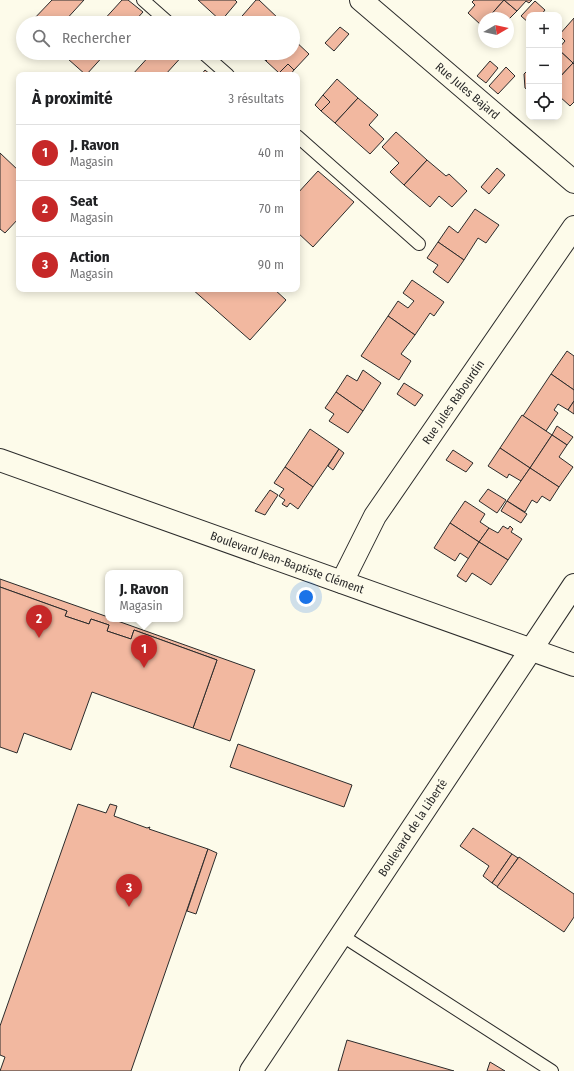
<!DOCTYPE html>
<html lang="fr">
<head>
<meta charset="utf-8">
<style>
	:root { --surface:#fff; --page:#f6f6f6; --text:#202124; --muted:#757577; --line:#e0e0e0; --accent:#c62828 }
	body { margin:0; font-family:"Fira Sans Condensed",sans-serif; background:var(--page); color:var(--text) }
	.controls { position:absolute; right:12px; top:12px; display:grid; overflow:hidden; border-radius:8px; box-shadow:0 2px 10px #0003 }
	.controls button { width:36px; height:36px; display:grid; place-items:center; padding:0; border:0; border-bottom:1px solid var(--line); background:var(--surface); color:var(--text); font:20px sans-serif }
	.compass { position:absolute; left:478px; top:12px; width:36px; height:36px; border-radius:50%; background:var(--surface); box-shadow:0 2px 10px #0003; rotate:81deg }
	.you { position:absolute; left:306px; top:597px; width:14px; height:14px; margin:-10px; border:3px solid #fff; border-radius:50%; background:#1a73e8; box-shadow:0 0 0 6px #1a73e833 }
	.badge { display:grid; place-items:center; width:26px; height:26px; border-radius:50%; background:var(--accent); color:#fff; font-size:13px; font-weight:700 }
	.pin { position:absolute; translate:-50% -33px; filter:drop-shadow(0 1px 2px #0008) }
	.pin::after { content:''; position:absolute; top:21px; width:14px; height:12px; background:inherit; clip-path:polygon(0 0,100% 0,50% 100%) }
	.popup { position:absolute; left:105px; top:570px; width:78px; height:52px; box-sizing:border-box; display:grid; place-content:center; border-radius:8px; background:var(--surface); filter:drop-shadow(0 1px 3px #0005); font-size:13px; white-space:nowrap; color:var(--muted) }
	.popup b { font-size:15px; color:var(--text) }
	.popup::after { content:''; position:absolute; left:50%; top:100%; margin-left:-8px; border:8px solid transparent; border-top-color:var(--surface) }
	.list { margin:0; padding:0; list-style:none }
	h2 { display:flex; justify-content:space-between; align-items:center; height:52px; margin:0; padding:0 16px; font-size:17px }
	h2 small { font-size:13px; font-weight:400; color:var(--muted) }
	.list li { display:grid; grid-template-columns:26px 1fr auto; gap:12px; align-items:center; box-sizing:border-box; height:56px; padding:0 16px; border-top:1px solid var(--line) }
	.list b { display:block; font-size:15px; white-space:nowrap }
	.list p { margin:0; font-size:13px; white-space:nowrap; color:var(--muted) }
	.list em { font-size:13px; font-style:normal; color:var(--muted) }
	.icon { flex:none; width:22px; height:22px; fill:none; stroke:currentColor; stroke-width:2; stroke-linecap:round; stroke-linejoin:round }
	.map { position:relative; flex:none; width:574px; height:1071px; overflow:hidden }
	.search { position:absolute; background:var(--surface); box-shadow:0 2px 10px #0003; left:16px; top:16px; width:284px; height:44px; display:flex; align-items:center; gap:10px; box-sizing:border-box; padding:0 14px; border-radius:22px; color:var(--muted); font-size:15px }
	.panel { position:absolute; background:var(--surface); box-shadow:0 2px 10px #0003; left:16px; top:72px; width:284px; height:220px; border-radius:8px }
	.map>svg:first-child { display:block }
	.building { fill:#f2b8a0; stroke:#2b2b2b }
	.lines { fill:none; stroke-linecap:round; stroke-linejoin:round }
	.service-casing { stroke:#2b2b2b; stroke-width:14 }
	.minor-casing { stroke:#2b2b2b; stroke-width:24 }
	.tertiary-casing { stroke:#2b2b2b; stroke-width:24 }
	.primary-casing { stroke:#2b2b2b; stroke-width:24 }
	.service { stroke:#fdfbea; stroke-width:12 }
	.minor { stroke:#fdfbea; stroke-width:22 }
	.tertiary { stroke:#fdfbea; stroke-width:22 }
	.primary { stroke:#fdfbea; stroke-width:22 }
	.labels { text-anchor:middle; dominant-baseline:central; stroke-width:3; stroke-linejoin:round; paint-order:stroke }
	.street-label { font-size:12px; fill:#2b2b2b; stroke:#fdfbea }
</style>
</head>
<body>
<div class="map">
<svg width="574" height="1071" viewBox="0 0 574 1071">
	<rect width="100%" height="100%" fill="#fdfbea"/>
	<g class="building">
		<path d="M 52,0 L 84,0 L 63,23 L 30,23 Z"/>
		<path d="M 122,0 L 128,0 L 143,12 L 133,23 L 101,23 Z"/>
		<path d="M 198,0 L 235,0 L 237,2 L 221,21 Z"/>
		<path d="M 256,0 L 259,0 L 280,20 L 278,23 L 236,23 Z"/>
		<path d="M 474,0 L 504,0 L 488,18 L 484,18 L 484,22 L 481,25 L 468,13 L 475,5 L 472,2 Z"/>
		<path d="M 504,0 L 517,11 L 508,20 L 508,18 L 488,18 Z"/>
		<path d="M 504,0 L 532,0 L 529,3 L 526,1 L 517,11 Z"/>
		<path d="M 535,1 L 545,10 L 541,15 L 529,15 L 529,23 L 521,16 Z"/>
		<path d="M 574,18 L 574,61 L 573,63 L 559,50 L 559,48 L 565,41 L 559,35 Z"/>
		<path d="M 340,27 L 349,34 L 334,51 L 325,43 Z"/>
		<path d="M 293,39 L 309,54 L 294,70 L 288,64 L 279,73 L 266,61 L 273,53 L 293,53 Z"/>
		<path d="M 559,50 L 573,63 L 559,78 Z"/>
		<path d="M 74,53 L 106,53 L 86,75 L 68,59 Z"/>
		<path d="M 152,53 L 185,53 L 165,75 L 132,75 Z"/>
		<path d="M 257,53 L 273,53 L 266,61 Z"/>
		<path d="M 490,61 L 498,68 L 486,83 L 477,76 Z"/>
		<path d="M 573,63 L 574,64 L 574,102 L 570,106 L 559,96 L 559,78 Z"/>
		<path d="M 288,64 L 294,70 L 290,75 L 281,75 L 279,73 Z"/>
		<path d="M 506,67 L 515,76 L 498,94 L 489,86 Z"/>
		<path d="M 529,69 L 529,91 L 525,88 L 524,74 Z"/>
		<path d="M 205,70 L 211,75 L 201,75 Z"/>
		<path d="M 337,79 L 358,98 L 335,123 L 321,111 L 330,102 L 323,95 Z"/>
		<path d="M 323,95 L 330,102 L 321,111 L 315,105 Z"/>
		<path d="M 358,98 L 378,115 L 369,125 L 384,139 L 370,154 L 335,123 Z"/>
		<path d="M 396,132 L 427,160 L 404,185 L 390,172 L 399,163 L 382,147 Z"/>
		<path d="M 0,153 L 19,171 L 19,218 L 5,233 L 0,229 Z"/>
		<path d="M 427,160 L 446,176 L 449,174 L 467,191 L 452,207 L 439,196 L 430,207 L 404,185 Z"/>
		<path d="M 497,168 L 505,175 L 489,194 L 481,187 Z"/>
		<path d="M 318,171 L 354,202 L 313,247 L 297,232 L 297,194 Z"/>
		<path d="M 475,209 L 499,225 L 486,243 L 478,238 L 464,260 L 438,242 L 449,226 L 458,233 Z"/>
		<path d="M 438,242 L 464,260 L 448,283 L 433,272 L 438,265 L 427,258 Z"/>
		<path d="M 412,280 L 444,302 L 434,316 L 430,313 L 415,335 L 388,316 L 398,301 L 408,308 L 414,301 L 403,293 Z"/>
		<path d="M 192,289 L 274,289 L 286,300 L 250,340 Z"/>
		<path d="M 388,316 L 415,335 L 401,354 L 411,361 L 399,380 L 361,356 Z"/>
		<path d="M 567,351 L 574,356 L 574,390 L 551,374 Z"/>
		<path d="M 363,370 L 381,383 L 363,411 L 336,392 L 347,375 L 357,381 Z"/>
		<path d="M 551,374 L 574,390 L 574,401 L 568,410 L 558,404 L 554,410 L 558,413 L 546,431 L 523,416 Z"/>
		<path d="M 404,383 L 423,395 L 415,406 L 397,394 Z"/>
		<path d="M 336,392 L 363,411 L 348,433 L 329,421 L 334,414 L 325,408 Z"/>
		<path d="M 574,401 L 574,414 L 568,410 Z"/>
		<path d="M 522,415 L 552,435 L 530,468 L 500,448 Z"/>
		<path d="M 557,426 L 573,437 L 567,445 L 552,435 Z"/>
		<path d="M 310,429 L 339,449 L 313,487 L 285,467 Z"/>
		<path d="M 552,435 L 567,445 L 559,457 L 573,467 L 559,487 L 530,468 Z"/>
		<path d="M 500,448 L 530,468 L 521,481 L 509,474 L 507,478 L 488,466 Z"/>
		<path d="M 339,449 L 344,453 L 333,470 L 328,466 Z"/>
		<path d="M 453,450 L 473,463 L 466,472 L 446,460 Z"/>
		<path d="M 285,467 L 313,487 L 298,509 L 290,503 L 287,507 L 282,504 L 285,500 L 279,496 L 284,489 L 274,483 Z"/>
		<path d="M 530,468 L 559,487 L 550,501 L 542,496 L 537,503 L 532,500 L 525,512 L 507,501 Z"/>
		<path d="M 488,489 L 506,500 L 497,513 L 479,501 Z"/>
		<path d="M 270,490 L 278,495 L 265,515 L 255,511 Z"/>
		<path d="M 465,501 L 485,514 L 480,522 L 489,528 L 479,542 L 450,523 Z"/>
		<path d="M 507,501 L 527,514 L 521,523 L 501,511 Z"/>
		<path d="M 450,523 L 479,542 L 469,559 L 460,553 L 455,561 L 434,548 Z"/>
		<path d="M 503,526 L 508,529 L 510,526 L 513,529 L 511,532 L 522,539 L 508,560 L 479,542 L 489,528 L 498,533 Z"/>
		<path d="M 479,542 L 508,560 L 491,585 L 472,573 L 466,582 L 457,576 Z"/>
		<path d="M 0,579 L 108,617 L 108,619 L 112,619 L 255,670 L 230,741 L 193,728 L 217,660 L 134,630 L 131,639 L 107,631 L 109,625 L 91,619 L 89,624 L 65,616 L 67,611 L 0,587 Z"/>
		<path d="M 0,587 L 67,611 L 65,616 L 89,624 L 91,619 L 109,625 L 107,631 L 131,639 L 134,630 L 217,660 L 193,728 L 92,692 L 71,750 L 24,733 L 17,753 L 0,747 Z"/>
		<path d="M 238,744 L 352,785 L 344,807 L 230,767 Z"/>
		<path d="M 78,804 L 106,813 L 110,804 L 117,806 L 114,816 L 147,828 L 150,827 L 149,829 L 208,849 L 131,1071 L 0,1071 L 5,1057 L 0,1055 L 0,1026 Z"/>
		<path d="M 473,828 L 512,854 L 492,883 L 483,876 L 489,866 L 460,846 Z"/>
		<path d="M 208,849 L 217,853 L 196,914 L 187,911 Z"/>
		<path d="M 512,854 L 518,858 L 498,887 L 492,883 Z"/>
		<path d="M 519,857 L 574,894 L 574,917 L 564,932 L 497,887 Z"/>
		<path d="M 347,1040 L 454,1071 L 338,1071 Z"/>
		<path d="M 490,1062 L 505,1071 L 487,1071 Z"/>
	</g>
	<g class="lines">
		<defs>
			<g id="service">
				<path d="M 143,0 L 169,23"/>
				<path d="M 203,53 L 228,75"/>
				<path d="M 297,136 L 419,244"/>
				<path d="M 341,935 L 552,1071"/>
			</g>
			<g id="minor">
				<path id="s1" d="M 361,0 L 574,182"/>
				<path id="s2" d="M 342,582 L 375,516 L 574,227"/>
			</g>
			<g id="tertiary">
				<path id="s3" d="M 251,1071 L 574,585"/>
			</g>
			<g id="primary">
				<path id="s4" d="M 0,460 L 574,665"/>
			</g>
		</defs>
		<use href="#service" class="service-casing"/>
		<use href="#minor" class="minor-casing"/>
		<use href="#tertiary" class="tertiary-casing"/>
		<use href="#primary" class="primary-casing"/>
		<use href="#service" class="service"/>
		<use href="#minor" class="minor"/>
		<use href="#tertiary" class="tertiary"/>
		<use href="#primary" class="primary"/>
	</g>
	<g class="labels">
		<g class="street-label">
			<text stroke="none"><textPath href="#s1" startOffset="140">Rue Jules Bajard</textPath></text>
			<text stroke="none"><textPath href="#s2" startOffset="212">Rue Jules Rabourdin</textPath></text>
			<text stroke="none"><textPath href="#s4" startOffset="305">Boulevard Jean-Baptiste Clément</textPath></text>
			<text stroke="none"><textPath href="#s3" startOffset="292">Boulevard de la Liberté</textPath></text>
		</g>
	</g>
</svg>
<div class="controls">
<button>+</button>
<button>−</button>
<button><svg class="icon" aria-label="locate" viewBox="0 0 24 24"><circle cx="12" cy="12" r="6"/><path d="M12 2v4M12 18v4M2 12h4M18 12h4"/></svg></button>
</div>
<svg class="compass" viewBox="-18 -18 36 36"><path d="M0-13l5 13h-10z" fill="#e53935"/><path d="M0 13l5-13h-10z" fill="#757577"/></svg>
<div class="you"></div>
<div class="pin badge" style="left:144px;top:668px">1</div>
<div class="popup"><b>J. Ravon</b>Magasin</div>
<div class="pin badge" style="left:39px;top:638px">2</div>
<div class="pin badge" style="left:129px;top:907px">3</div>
<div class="search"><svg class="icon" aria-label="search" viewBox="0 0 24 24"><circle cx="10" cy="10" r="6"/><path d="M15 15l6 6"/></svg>Rechercher</div>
<section class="panel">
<h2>À proximité<small>3 résultats</small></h2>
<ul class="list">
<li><span class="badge">1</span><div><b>J. Ravon</b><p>Magasin</p></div><em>40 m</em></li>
<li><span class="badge">2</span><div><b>Seat</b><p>Magasin</p></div><em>70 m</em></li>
<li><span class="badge">3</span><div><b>Action</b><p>Magasin</p></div><em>90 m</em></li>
</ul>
</section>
</div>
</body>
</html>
